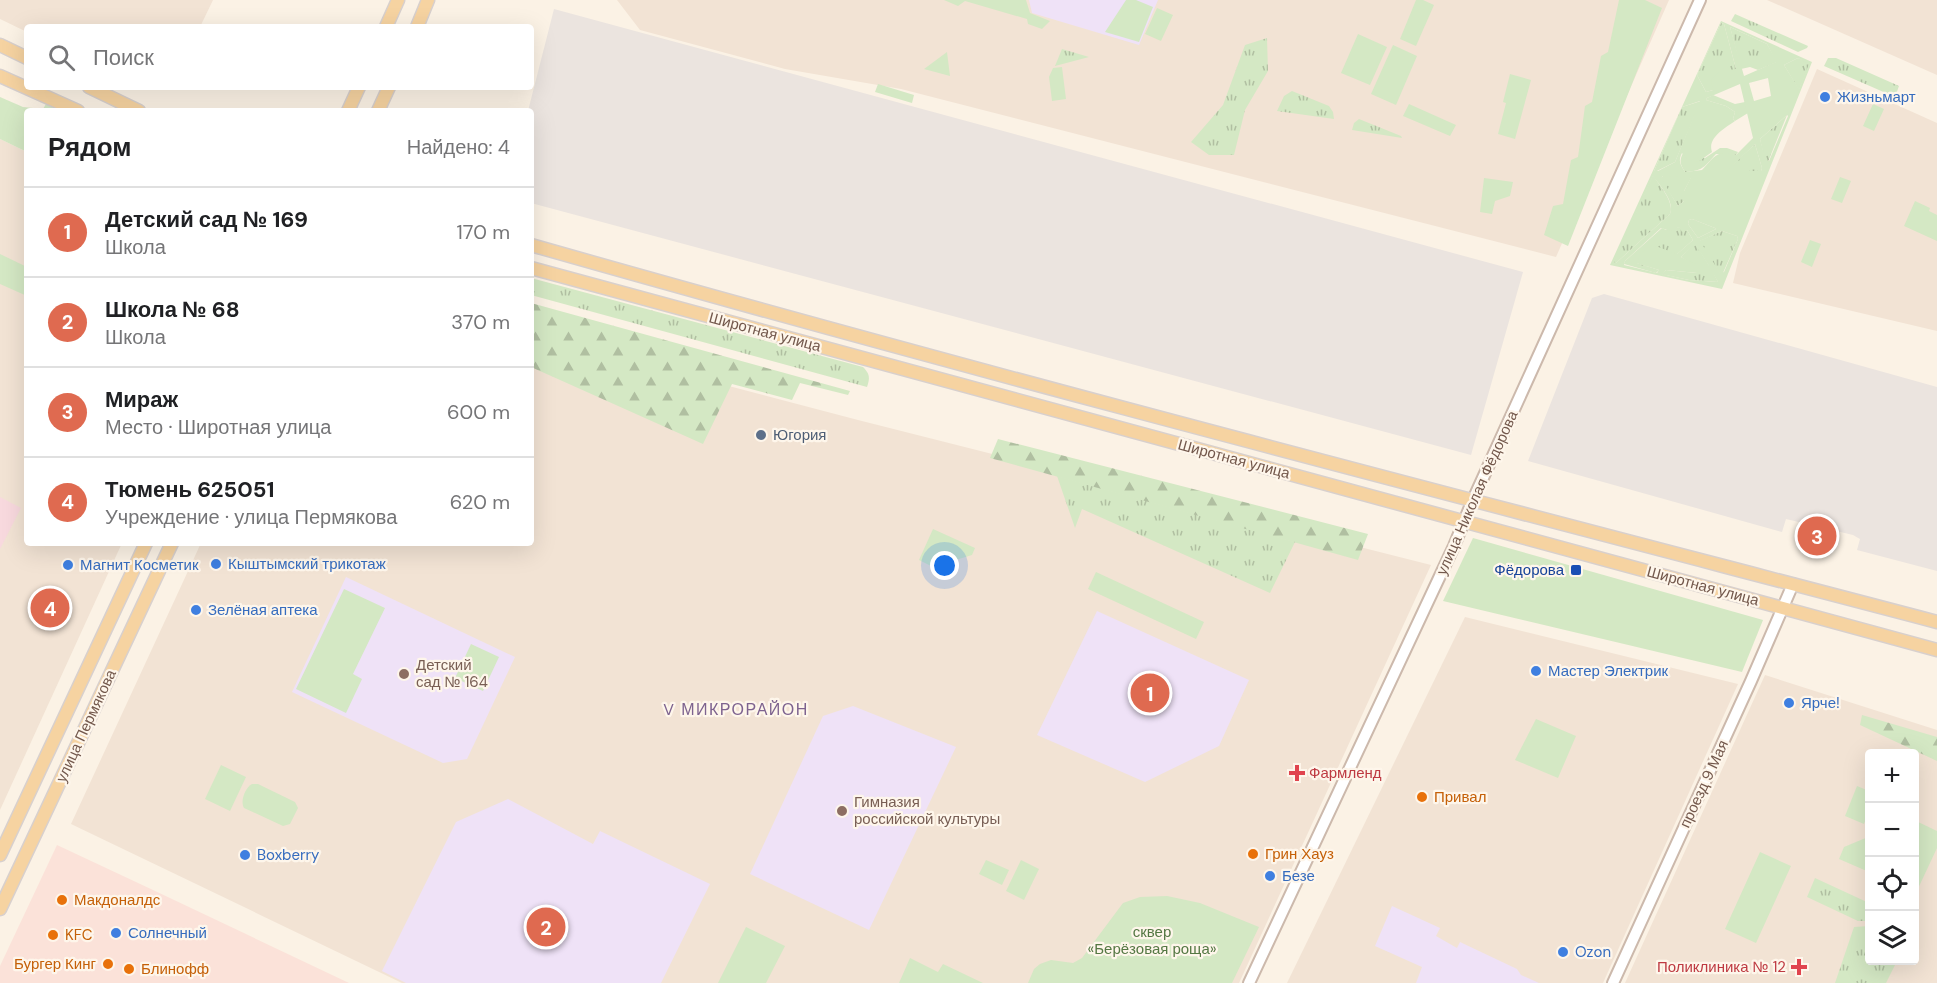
<!DOCTYPE html>
<html lang="ru">
<head>
<meta charset="utf-8">
<style>
	:root { --surface:#fff; --page:#f2f2f2; --text:#202124; --muted:#757577; --line:#e0e0e0; --accent:#df6a50 }
	body { margin:0; font-family:"DM Sans",sans-serif; background:var(--page); color:var(--text) }
	.controls { position:absolute; right:18px; bottom:18px; display:grid; overflow:hidden; border-radius:6px; box-shadow:0 6px 24px #0002 }
	.controls button { width:54px; height:54px; display:grid; place-items:center; padding:0; border:0; border-bottom:2px solid var(--line); background:var(--surface); color:var(--text); font:30px sans-serif }
	.you { position:absolute; left:945px; top:566px; width:21px; height:21px; margin:-15px; border:4px solid #fff; border-radius:50%; background:#1a73e8; box-shadow:0 0 0 9px #1a73e833 }
	.badge { display:grid; place-items:center; width:39px; height:39px; border-radius:50%; background:var(--accent); color:#fff; font-size:20px; font-weight:700 }
	.pin { position:absolute; translate:-50% -50%; border:3px solid #fff; box-shadow:0 2px 6px #0006 }
	.list { margin:0; padding:0; list-style:none }
	h2 { display:flex; justify-content:space-between; align-items:center; height:78px; margin:0; padding:0 24px; font-size:26px }
	h2 small { font-size:20px; font-weight:400; color:var(--muted) }
	.list li { display:grid; grid-template-columns:39px 1fr auto; gap:18px; align-items:center; box-sizing:border-box; height:90px; padding:0 24px; border-top:2px solid var(--line) }
	.list b { display:block; font-size:22px; white-space:nowrap }
	.list p { margin:0; font-size:20px; white-space:nowrap; color:var(--muted) }
	.list em { font-size:20px; font-style:normal; color:var(--muted) }
	.icon { flex:none; width:33px; height:33px; fill:none; stroke:currentColor; stroke-width:2; stroke-linecap:round; stroke-linejoin:round }
	.map { position:relative; flex:none; width:1937px; height:983px; overflow:hidden }
	.search { position:absolute; background:var(--surface); box-shadow:0 6px 24px #0002; left:24px; top:24px; width:510px; height:66px; display:flex; align-items:center; gap:15px; box-sizing:border-box; padding:0 21px; border-radius:6px; color:var(--muted); font-size:22px }
	.panel { position:absolute; background:var(--surface); box-shadow:0 6px 24px #0002; left:24px; top:108px; width:510px; height:438px; border-radius:6px }
	.map>svg:first-child { display:block }
	.residential { fill:#f2e3d4; fill-rule:evenodd }
	.commercial { fill:#fbe2d9 }
	.industrial { fill:#ebe4df }
	.education { fill:#efe2f7 }
	.medical { fill:#f8d9de }
	.grass { fill:url(#grass-tufts); fill-rule:evenodd }
	.forest { fill:url(#forest-firs) }
	.park { fill:#d4e8c4; fill-rule:evenodd }
	.lines { fill:none; stroke-linecap:round; stroke-linejoin:round }
	.minor-casing { stroke:#ccb9ac; stroke-width:14 }
	.major-casing { stroke:#d8d0cd; stroke-width:15 }
	.minor { stroke:#fff; stroke-width:10 }
	.major { stroke:#f6d3a1; stroke-width:12 }
	.shop-dot { fill:#3f7fe0; stroke:#fef6eb; stroke-width:2 }
	.service-dot { fill:#5c6f8a; stroke:#fef6eb; stroke-width:2 }
	.transit-dot { fill:#1a4fb4; stroke:#fef6eb; stroke-width:2 }
	.education-dot { fill:#8d6e63; stroke:#fef6eb; stroke-width:2 }
	.health-dot { fill:#e0444e; stroke:#fef6eb; stroke-width:2 }
	.food-dot { fill:#e8710a; stroke:#fef6eb; stroke-width:2 }
	.labels { text-anchor:middle; dominant-baseline:central; stroke-width:4.5; stroke-linejoin:round; paint-order:stroke }
	.shop-label { font-size:15px; fill:#366cbe; stroke:#fef6eb; text-anchor:start }
	.street-label { font-size:15px; fill:#73584c; stroke:#fef6eb }
	.service-label { font-size:15px; fill:#4e5e75; stroke:#fef6eb; text-anchor:start }
	.transit-label { font-size:15px; fill:#164399; stroke:#fef6eb; text-anchor:end }
	.education-label { font-size:15px; fill:#785e54; stroke:#fef6eb; text-anchor:start }
	.health-label { font-size:15px; fill:#be3a42; stroke:#fef6eb; text-anchor:start }
	.food-label { font-size:15px; fill:#c56008; stroke:#fef6eb; text-anchor:start }
	.park-label { font-size:15px; fill:#557844; stroke:#fef6eb }
	.neighbourhood-label { font-size:16px; letter-spacing:1.5px; fill:#7e638f; stroke:#fef6eb }
</style>
</head>
<body>
<div class="map">
<svg width="1937" height="983" viewBox="0 0 1937 983">
	<defs>
		<pattern id="grass-tufts" width="24" height="20" patternUnits="userSpaceOnUse" patternTransform="scale(1.5)"><rect width="24" height="20" fill="#d4e8c4"/><path d="M3 7l-1-3M5 7V3M7 7l1-3M15 17l-1-3M17 17v-4M19 17l1-3" fill="none" stroke="#b0bfa1"/></pattern>
		<pattern id="forest-firs" width="22" height="20" patternUnits="userSpaceOnUse" patternTransform="scale(1.5)"><rect width="22" height="20" fill="#d4e8c4"/><path d="M5 1l3.5 6h-7zM16 11l3.5 6h-7z" fill="#b0bfa1"/></pattern>
	</defs>
	<rect width="100%" height="100%" fill="#fbf2e5"/>
	<g class="residential">
		<path d="M 0,0 L 213,0 L 200,27 L 27,27 L 27,32 L 0,19 Z"/>
		<path d="M 617,0 L 1669,0 L 1556,257 L 901,89 L 785,69 L 640,30 Z"/>
		<path d="M 1767,0 L 1937,0 L 1937,75 Z"/>
		<path d="M 1817,69 L 1937,123 L 1937,331 L 1733,283 L 1740,253 Z"/>
		<path d="M 0,139 L 27,152 L 27,543 L 122,543 L 0,810 Z"/>
		<path d="M 531,334 L 858,420 L 1431,565 L 1239,983 L 402,983 L 71,824 L 201,543 L 531,543 Z"/>
		<path d="M 1465,617 L 1738,684 L 1603,983 L 1287,983 Z"/>
		<path d="M 1765,675 L 1937,730 L 1937,983 L 1625,983 ZM 1870,754 L 1914,754 L 1914,960 L 1870,960 Z"/>
	</g>
	<path class="commercial" d="M 57,845 L 153,890 L 349,983 L 0,983 L 0,966 Z"/>
	<g class="industrial">
		<path d="M 554,9 L 1523,272 L 1471,455 L 531,203 L 531,111 L 528,111 Z"/>
		<path d="M 1604,294 L 1937,387 L 1937,571 L 1857,550 L 1860,539 L 1853,535 L 1786,519 L 1782,532 L 1528,461 L 1592,298 Z"/>
	</g>
	<g class="education">
		<path d="M 1029,0 L 1158,0 L 1139,45 L 1032,13 Z"/>
		<path d="M 346,577 L 515,657 L 467,759 L 443,763 L 292,692 Z"/>
		<path d="M 1097,611 L 1249,680 L 1219,746 L 1145,782 L 1037,735 Z"/>
		<path d="M 853,706 L 956,747 L 869,930 L 750,874 L 823,716 Z"/>
		<path d="M 508,799 L 593,844 L 600,831 L 710,884 L 661,983 L 406,983 L 382,971 L 456,822 Z"/>
		<path d="M 1392,906 L 1440,928 L 1436,936 L 1457,948 L 1460,942 L 1517,969 L 1521,975 L 1539,983 L 1416,983 L 1422,967 L 1375,946 Z"/>
	</g>
	<path class="medical" d="M 0,497 L 21,508 L 0,549 Z"/>
	<g class="grass">
		<path d="M 1735,14 L 1808,46 L 1807,48 L 1798,52 L 1731,21 Z"/>
		<path d="M 1721,23 L 1724,24 L 1736,69 L 1713,90 L 1706,92 L 1697,75 Z"/>
		<path d="M 1730,27 L 1767,44 L 1777,62 L 1758,70 L 1750,67 L 1741,69 Z"/>
		<path d="M 1267,38 L 1268,71 L 1245,110 L 1234,155 L 1209,155 L 1191,142 L 1223,105 L 1245,45 Z"/>
		<path d="M 1062,49 L 1089,57 L 1055,66 Z"/>
		<path d="M 1798,58 L 1810,63 L 1799,90 L 1784,65 Z"/>
		<path d="M 1828,58 L 1836,58 L 1899,86 L 1895,97 L 1824,66 Z"/>
		<path d="M 1292,91 L 1329,106 L 1333,112 L 1334,119 L 1277,111 L 1284,96 Z"/>
		<path d="M 1713,95 L 1735,104 L 1745,102 L 1748,113 L 1735,121 L 1733,119 L 1735,112 L 1726,106 L 1706,100 L 1707,98 Z"/>
		<path d="M 1701,101 L 1675,162 L 1657,171 L 1654,171 L 1682,107 Z"/>
		<path d="M 1787,115 L 1768,162 L 1765,161 L 1760,139 Z"/>
		<path d="M 1359,119 L 1401,136 L 1402,138 L 1352,130 L 1354,123 Z"/>
		<path d="M 1755,144 L 1762,168 L 1761,171 L 1727,171 L 1727,170 Z"/>
		<path d="M 1720,148 L 1727,148 L 1738,152 L 1736,155 L 1716,154 C 1704,167 1703,171 1685,172 C 1680,164 1679,161 1683,153 L 1705,158 Z"/>
		<path d="M 1653,175 C 1659,185 1675,202 1670,214 L 1616,263 L 1613,263 Z"/>
		<path d="M 1663,176 L 1692,176 L 1684,191 L 1684,201 L 1678,206 L 1660,178 Z"/>
		<path d="M 1692,219 L 1715,228 L 1716,229 L 1698,238 L 1688,224 L 1689,220 Z"/>
		<path d="M 1679,227 L 1687,230 L 1693,240 L 1656,273 L 1624,264 L 1625,261 L 1662,228 L 1666,230 ZM 1676,254 L 1659,270 L 1637,263 Z"/>
		<path d="M 1722,231 L 1737,236 L 1738,239 L 1723,273 L 1720,274 L 1699,241 Z"/>
		<path d="M 1695,243 L 1710,267 L 1696,266 L 1681,257 Z"/>
		<path d="M 1666,270 L 1697,273 L 1697,270 L 1712,270 L 1718,282 L 1689,280 L 1661,274 Z"/>
		<path d="M 531,278 L 863,367 C 870,374 870,378 867,387 L 531,295 Z"/>
		<path d="M 1057,476 L 1295,542 L 1270,593 L 1082,509 L 1075,528 Z"/>
		<path d="M 1815,878 L 1869,903 L 1869,921 L 1858,921 L 1807,897 Z"/>
		<path d="M 1869,926 L 1870,960 L 1897,961 L 1886,983 L 1835,983 L 1854,927 Z"/>
	</g>
	<g class="forest">
		<path d="M 531,303 L 850,391 L 848,395 L 800,383 L 792,400 L 732,384 L 703,444 L 531,367 Z"/>
		<path d="M 998,439 L 1368,534 L 1358,560 L 990,458 Z"/>
		<path d="M 1862,715 L 1937,737 L 1937,761 L 1860,725 Z"/>
	</g>
	<g class="park">
		<path d="M 944,0 L 1026,0 L 1030,13 L 1050,21 L 1042,29 L 1028,24 L 1027,19 L 965,1 L 958,6 Z"/>
		<path d="M 1126,0 L 1136,0 L 1153,7 L 1139,42 L 1105,32 Z"/>
		<path d="M 1416,0 L 1423,0 L 1434,5 L 1416,46 L 1400,39 Z"/>
		<path d="M 1619,0 L 1645,0 L 1662,8 L 1568,246 L 1544,235 L 1553,206 L 1563,204 L 1571,160 L 1578,157 L 1585,106 L 1592,102 L 1601,56 L 1608,52 Z"/>
		<path d="M 1157,8 L 1173,15 L 1161,41 L 1145,34 Z"/>
		<path d="M 1721,21 L 1812,62 L 1722,289 L 1610,265 ZM 1721,23 L 1724,24 L 1736,69 L 1720,71 L 1711,80 L 1713,90 L 1706,92 L 1697,75 ZM 1730,27 L 1767,44 L 1776,62 L 1744,76 ZM 1798,58 L 1809,64 L 1799,89 L 1784,65 ZM 1768,78 L 1771,96 L 1754,101 L 1749,83 ZM 1740,84 L 1753,138 L 1736,155 C 1717,149 1714,157 1702,170 L 1685,172 C 1680,164 1678,161 1682,153 L 1688,160 L 1698,162 L 1712,152 C 1707,138 1725,128 1735,121 L 1733,119 L 1735,112 L 1726,106 L 1706,100 L 1707,98 ZM 1700,101 L 1675,162 L 1658,171 L 1654,171 L 1682,107 ZM 1787,115 L 1788,116 L 1769,161 L 1766,161 L 1760,139 ZM 1755,144 L 1762,168 L 1761,171 L 1727,171 ZM 1653,176 C 1660,186 1675,201 1670,214 L 1616,263 L 1614,263 ZM 1663,176 L 1691,177 L 1684,191 L 1684,201 L 1678,206 L 1661,178 ZM 1692,219 L 1715,228 L 1716,229 L 1698,238 L 1688,224 L 1689,220 ZM 1679,227 L 1682,232 L 1687,230 L 1693,240 L 1677,254 L 1653,245 L 1642,252 L 1636,263 L 1659,270 L 1657,273 L 1624,265 L 1625,261 L 1661,228 L 1670,231 ZM 1722,231 L 1737,236 L 1738,239 L 1724,272 L 1720,273 L 1700,241 ZM 1695,244 L 1709,266 L 1697,266 L 1696,264 L 1681,257 ZM 1666,270 L 1697,273 L 1697,270 L 1711,270 L 1718,282 L 1689,280 L 1662,274 Z"/>
		<path d="M 1358,34 L 1387,47 L 1370,85 L 1341,73 Z"/>
		<path d="M 1393,45 L 1417,56 L 1396,105 L 1371,94 Z"/>
		<path d="M 947,52 L 950,76 L 924,69 Z"/>
		<path d="M 1062,67 L 1066,99 L 1052,101 L 1049,77 L 1053,68 Z"/>
		<path d="M 1510,74 L 1531,80 L 1515,139 L 1498,134 L 1506,103 L 1503,102 Z"/>
		<path d="M 878,84 L 914,95 L 912,103 L 875,92 Z"/>
		<path d="M 0,97 L 23,107 L 43,109 L 46,104 L 60,111 L 27,111 L 27,152 L 0,139 Z"/>
		<path d="M 1409,104 L 1456,125 L 1450,136 L 1403,116 Z"/>
		<path d="M 1873,104 L 1884,109 L 1874,131 L 1863,126 Z"/>
		<path d="M 1840,177 L 1851,181 L 1842,203 L 1831,199 Z"/>
		<path d="M 1484,178 L 1513,182 L 1510,196 L 1495,201 L 1492,214 L 1480,212 Z"/>
		<path d="M 1915,201 L 1930,208 L 1929,211 L 1937,215 L 1937,241 L 1904,226 Z"/>
		<path d="M 1810,240 L 1821,244 L 1812,267 L 1801,262 Z"/>
		<path d="M 0,254 L 27,267 L 27,296 L 0,284 Z"/>
		<path d="M 933,529 L 975,548 L 972,555 L 933,567 L 919,560 Z"/>
		<path d="M 1473,538 L 1763,620 L 1742,672 L 1443,601 Z"/>
		<path d="M 1096,572 L 1204,622 L 1196,639 L 1088,589 Z"/>
		<path d="M 344,589 L 385,608 L 353,674 L 362,679 L 346,713 L 296,689 Z"/>
		<path d="M 471,644 L 499,657 L 483,691 L 455,678 Z"/>
		<path d="M 1536,719 L 1576,736 L 1558,778 L 1515,760 Z"/>
		<path d="M 221,765 L 246,777 L 230,811 L 205,799 Z"/>
		<path d="M 252,784 L 258,784 L 295,802 L 298,808 L 290,824 L 283,826 L 244,808 C 240,801 245,788 252,784 Z"/>
		<path d="M 1857,786 L 1869,791 L 1869,811 L 1864,824 L 1845,816 Z"/>
		<path d="M 1914,820 L 1937,831 L 1937,848 L 1915,895 Z"/>
		<path d="M 1868,837 L 1869,872 L 1839,859 L 1844,847 Z"/>
		<path d="M 1760,852 L 1791,866 L 1756,943 L 1725,929 Z"/>
		<path d="M 986,860 L 1009,870 L 1002,885 L 979,874 Z"/>
		<path d="M 1021,860 L 1039,869 L 1024,900 L 1006,891 Z"/>
		<path d="M 1167,896 L 1200,903 L 1259,927 L 1232,983 L 1028,983 L 1034,969 L 1040,964 L 1051,960 L 1073,963 L 1082,958 L 1123,903 L 1140,897 Z"/>
		<path d="M 746,927 L 785,946 L 766,983 L 718,983 Z"/>
		<path d="M 910,958 L 938,972 L 943,964 L 983,983 L 899,983 Z"/>
	</g>
	<g class="lines">
		<defs>
			<g id="minor">
				<path d="M 1249,983 L 1454,546 L 1472,502 L 1700,0"/>
				<path d="M 1613,983 L 1751,681 L 1793,584"/>
			</g>
			<g id="major">
				<path d="M 386,27 L 398,0"/>
				<path d="M 417,27 L 428,0"/>
				<path d="M 0,45 L 27,58"/>
				<path d="M 0,76 L 78,111"/>
				<path d="M 89,87 L 139,111"/>
				<path d="M 348,111 L 359,87"/>
				<path d="M 378,111 L 389,87"/>
				<path d="M 531,245 C 998,378 1468,499 1937,622"/>
				<path d="M 531,268 L 1937,650"/>
				<path d="M 0,855 L 146,543"/>
				<path d="M 0,909 L 172,543"/>
			</g>
		</defs>
		<use href="#minor" class="minor-casing"/>
		<use href="#major" class="major-casing"/>
		<use href="#minor" class="minor"/>
		<use href="#major" class="major"/>
	</g>
	<g class="shop-dot">
		<circle cx="1825" cy="97" r="6"/>
		<circle cx="216" cy="564" r="6"/>
		<circle cx="68" cy="565" r="6"/>
		<circle cx="196" cy="610" r="6"/>
		<circle cx="1536" cy="671" r="6"/>
		<circle cx="1789" cy="703" r="6"/>
		<circle cx="245" cy="855" r="6"/>
		<circle cx="1270" cy="876" r="6"/>
		<circle cx="116" cy="933" r="6"/>
		<circle cx="1563" cy="952" r="6"/>
	</g>
	<circle class="service-dot" cx="761" cy="435" r="6"/>
	<rect class="transit-dot" x="1570" y="564" width="12" height="12" rx="3"/>
	<g class="education-dot">
		<circle cx="404" cy="674" r="6"/>
		<circle cx="842" cy="811" r="6"/>
	</g>
	<g class="health-dot">
		<path d="M1294 764h6v6h6v6h-6v6h-6v-6h-6v-6h6z"/>
		<path d="M1796 958h6v6h6v6h-6v6h-6v-6h-6v-6h6z"/>
	</g>
	<g class="food-dot">
		<circle cx="1422" cy="797" r="6"/>
		<circle cx="1253" cy="854" r="6"/>
		<circle cx="62" cy="900" r="6"/>
		<circle cx="53" cy="935" r="6"/>
		<circle cx="108" cy="964" r="6"/>
		<circle cx="129" cy="969" r="6"/>
	</g>
	<g class="labels">
		<g class="shop-label">
			<text x="1837" y="97">Жизньмарт</text>
			<text x="228" y="564">Кыштымский трикотаж</text>
			<text x="80" y="565">Магнит Косметик</text>
			<text x="208" y="610">Зелёная аптека</text>
			<text x="1548" y="671">Мастер Электрик</text>
			<text x="1801" y="703">Ярче!</text>
			<text x="257" y="855">Boxberry</text>
			<text x="1282" y="876">Безе</text>
			<text x="128" y="933">Солнечный</text>
			<text x="1575" y="952">Ozon</text>
		</g>
		<g class="street-label">
			<text transform="translate(765 332) rotate(15)">Широтная улица</text>
			<text transform="translate(1234 459) rotate(15)">Широтная улица</text>
			<text transform="translate(1477 493) rotate(-66)">улица Николая Фёдорова</text>
			<text transform="translate(1703 586) rotate(15)">Широтная улица</text>
			<text transform="translate(86 726) rotate(-65)">улица Пермякова</text>
			<text transform="translate(1704 784) rotate(-65)">проезд 9 Мая</text>
		</g>
		<g class="service-label">
			<text x="773" y="435">Югория</text>
		</g>
		<g class="transit-label">
			<text x="1564" y="570">Фёдорова</text>
		</g>
		<g class="education-label">
			<text x="416" y="665">Детский<tspan x="416" dy="17">сад № 164</tspan></text>
			<text x="854" y="802">Гимназия<tspan x="854" dy="17">российской культуры</tspan></text>
		</g>
		<g class="health-label">
			<text x="1309" y="773">Фармленд</text>
			<text x="1786" y="967" text-anchor="end">Поликлиника № 12</text>
		</g>
		<g class="food-label">
			<text x="1434" y="797">Привал</text>
			<text x="1265" y="854">Грин Хауз</text>
			<text x="74" y="900">Макдоналдс</text>
			<text x="65" y="935">KFC</text>
			<text x="96" y="964" text-anchor="end">Бургер Кинг</text>
			<text x="141" y="969">Блинофф</text>
		</g>
		<g class="park-label">
			<text x="1152" y="932">сквер<tspan x="1152" dy="17">«Берёзовая роща»</tspan></text>
		</g>
		<g class="neighbourhood-label">
			<text x="736" y="709">V МИКРОРАЙОН</text>
		</g>
	</g>
</svg>
<div class="controls">
<button>+</button>
<button>−</button>
<button><svg class="icon" aria-label="locate" viewBox="0 0 24 24"><circle cx="12" cy="12" r="6"/><path d="M12 2v4M12 18v4M2 12h4M18 12h4"/></svg></button>
<button><svg class="icon" aria-label="layers" viewBox="0 0 24 24"><path d="M12 4l9 5-9 5-9-5zM3 14l9 5 9-5"/></svg></button>
</div>
<div class="you"></div>
<div class="pin badge" style="left:1150px;top:693px">1</div>
<div class="pin badge" style="left:546px;top:927px">2</div>
<div class="pin badge" style="left:1817px;top:536px">3</div>
<div class="pin badge" style="left:50px;top:608px">4</div>
<div class="search"><svg class="icon" aria-label="search" viewBox="0 0 24 24"><circle cx="10" cy="10" r="6"/><path d="M15 15l6 6"/></svg>Поиск</div>
<section class="panel">
<h2>Рядом<small>Найдено: 4</small></h2>
<ul class="list">
<li><span class="badge">1</span><div><b>Детский сад № 169</b><p>Школа</p></div><em>170 m</em></li>
<li><span class="badge">2</span><div><b>Школа № 68</b><p>Школа</p></div><em>370 m</em></li>
<li><span class="badge">3</span><div><b>Мираж</b><p>Место · Широтная улица</p></div><em>600 m</em></li>
<li><span class="badge">4</span><div><b>Тюмень 625051</b><p>Учреждение · улица Пермякова</p></div><em>620 m</em></li>
</ul>
</section>
</div>
</body>
</html>
